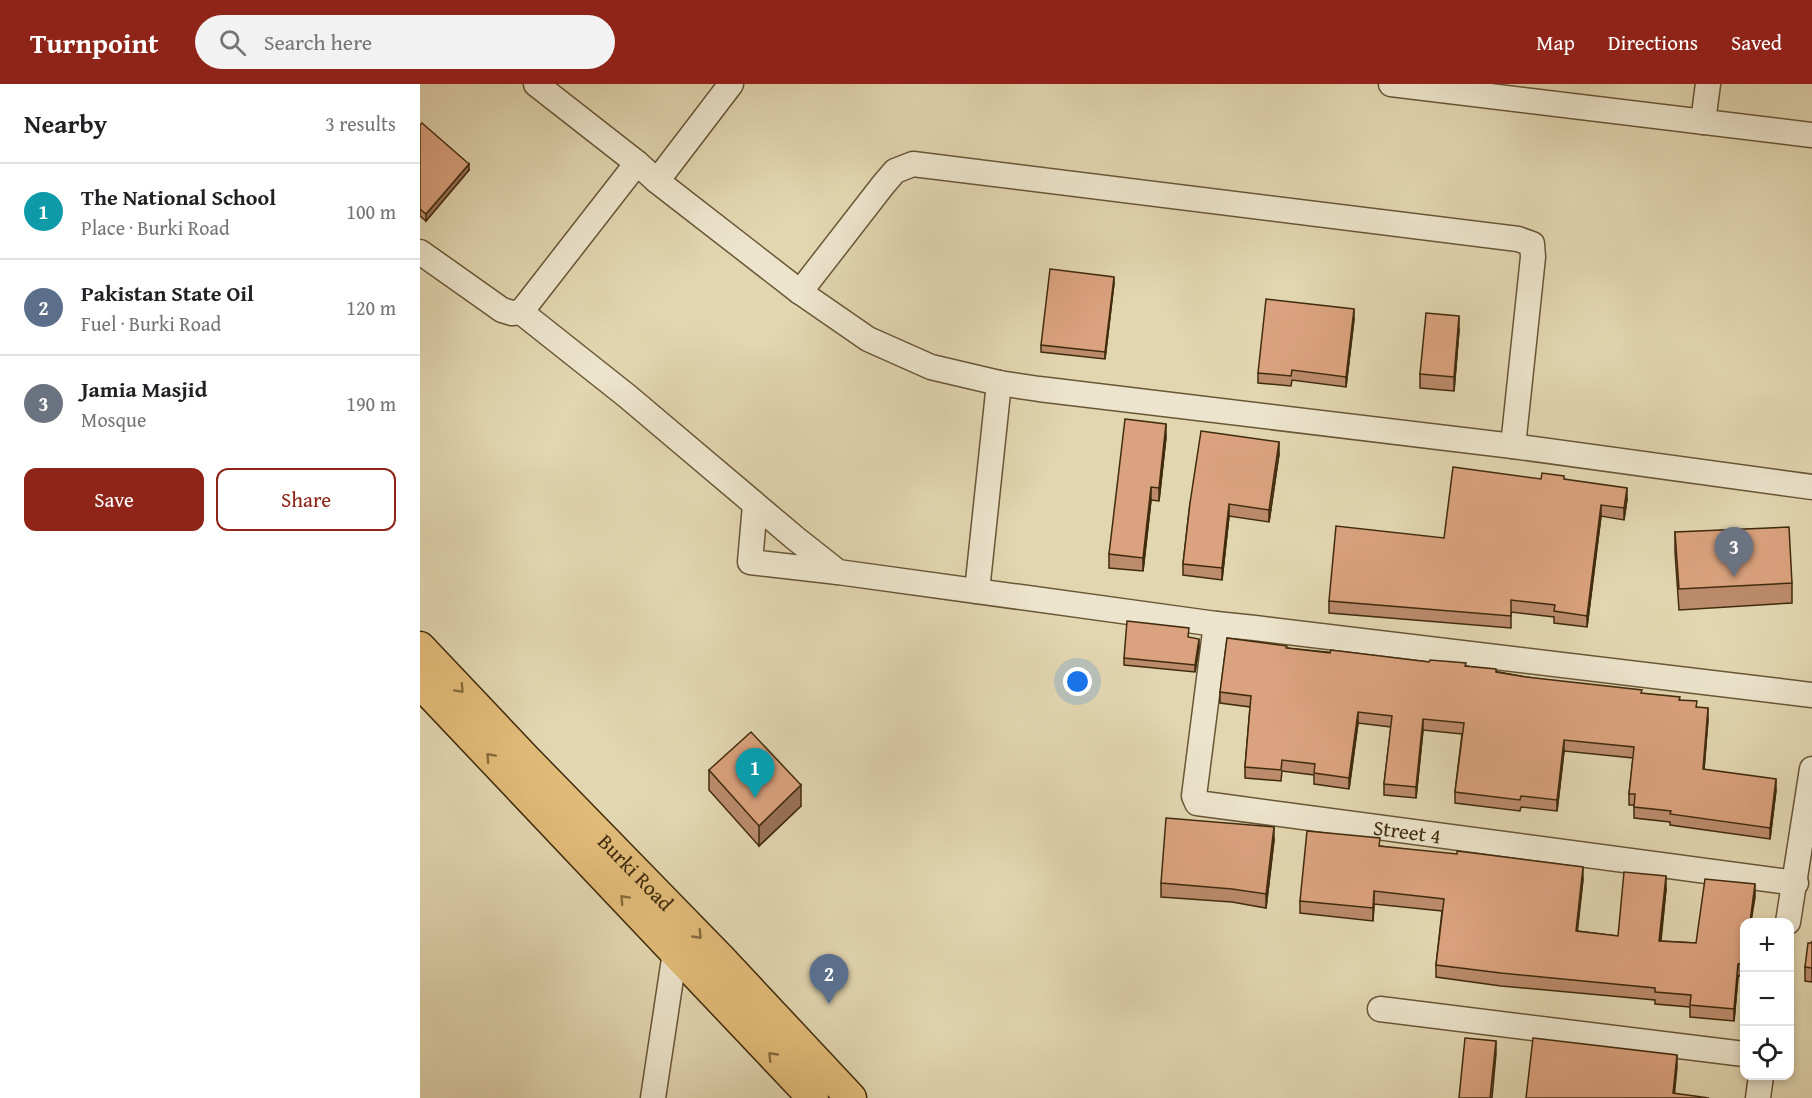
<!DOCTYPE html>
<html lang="en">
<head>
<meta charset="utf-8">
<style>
	:root { --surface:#fff; --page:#f2f2f2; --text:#202124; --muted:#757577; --line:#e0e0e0; --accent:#8f2418 }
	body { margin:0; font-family:"Gentium Book Plus",serif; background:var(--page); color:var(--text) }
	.controls { position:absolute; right:18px; bottom:18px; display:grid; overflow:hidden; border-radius:12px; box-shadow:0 3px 9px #0003 }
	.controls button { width:54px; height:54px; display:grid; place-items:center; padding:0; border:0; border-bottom:2px solid var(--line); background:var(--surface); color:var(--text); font:30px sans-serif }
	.you { position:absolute; left:658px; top:598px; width:21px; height:21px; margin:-15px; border:4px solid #fff; border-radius:50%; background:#1a73e8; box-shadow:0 0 0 9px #1a73e833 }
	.badge { display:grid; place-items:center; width:39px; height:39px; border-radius:50%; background:var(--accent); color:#fff; font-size:20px; font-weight:700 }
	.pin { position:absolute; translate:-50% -50px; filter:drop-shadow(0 2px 3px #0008) }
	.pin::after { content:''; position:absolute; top:32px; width:21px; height:18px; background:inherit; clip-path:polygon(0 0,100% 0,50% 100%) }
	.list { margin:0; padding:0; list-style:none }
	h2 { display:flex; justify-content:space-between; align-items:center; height:78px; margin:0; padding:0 24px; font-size:26px }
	h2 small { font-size:20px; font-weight:400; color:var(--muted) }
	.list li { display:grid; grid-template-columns:39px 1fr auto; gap:18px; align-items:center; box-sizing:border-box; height:96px; padding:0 24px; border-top:2px solid var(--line) }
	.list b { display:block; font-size:22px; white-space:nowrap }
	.list p { margin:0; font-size:20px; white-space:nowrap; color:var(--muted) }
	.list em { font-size:20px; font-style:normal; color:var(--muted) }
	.actions { display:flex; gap:12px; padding:18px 24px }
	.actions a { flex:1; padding:14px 0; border:2px solid var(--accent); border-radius:12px; text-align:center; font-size:21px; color:var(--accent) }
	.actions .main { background:var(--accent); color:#fff }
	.icon { flex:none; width:33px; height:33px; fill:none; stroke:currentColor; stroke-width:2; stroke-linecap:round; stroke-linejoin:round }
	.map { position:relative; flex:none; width:1392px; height:1014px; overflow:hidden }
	header { display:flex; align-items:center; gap:36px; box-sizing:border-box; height:84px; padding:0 30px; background:var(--accent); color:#fff }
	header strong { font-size:28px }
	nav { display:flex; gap:33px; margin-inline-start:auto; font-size:21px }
	.search { width:420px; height:54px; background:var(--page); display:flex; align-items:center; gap:15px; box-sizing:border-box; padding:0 21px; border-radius:33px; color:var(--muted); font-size:22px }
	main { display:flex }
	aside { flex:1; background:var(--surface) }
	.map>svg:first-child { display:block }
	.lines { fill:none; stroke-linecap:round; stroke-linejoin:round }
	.minor-casing { stroke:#685636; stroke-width:27 }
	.major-casing { stroke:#402b0d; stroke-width:33 }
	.minor { stroke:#ece4cc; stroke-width:24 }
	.major { stroke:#e1bb78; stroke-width:30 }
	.wall { fill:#bb8b6c; stroke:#402b0d; stroke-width:1.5 }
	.shaded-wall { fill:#997158; stroke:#402b0d; stroke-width:1.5 }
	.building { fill:#daa27e; stroke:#402b0d; stroke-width:1.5 }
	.oneway { stroke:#886c3d }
	.labels { text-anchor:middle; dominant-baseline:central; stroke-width:6; stroke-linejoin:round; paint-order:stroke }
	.street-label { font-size:21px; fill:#402b0d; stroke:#ece4cc }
</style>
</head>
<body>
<header>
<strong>Turnpoint</strong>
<div class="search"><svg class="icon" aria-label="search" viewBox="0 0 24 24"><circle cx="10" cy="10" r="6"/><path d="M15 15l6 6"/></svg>Search here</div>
<nav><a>Map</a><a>Directions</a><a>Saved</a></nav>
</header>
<main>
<aside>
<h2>Nearby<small>3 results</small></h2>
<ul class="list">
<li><span class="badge" style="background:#0f9aa8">1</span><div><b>The National School</b><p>Place · Burki Road</p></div><em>100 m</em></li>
<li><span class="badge" style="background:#5c6f8a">2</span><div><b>Pakistan State Oil</b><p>Fuel · Burki Road</p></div><em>120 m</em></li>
<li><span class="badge" style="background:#6b7280">3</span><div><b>Jamia Masjid</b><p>Mosque</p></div><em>190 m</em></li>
</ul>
<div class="actions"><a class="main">Save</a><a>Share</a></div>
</aside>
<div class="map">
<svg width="1392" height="1014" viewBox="0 0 1392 1014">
	<rect width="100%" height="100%" fill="#e2d6b0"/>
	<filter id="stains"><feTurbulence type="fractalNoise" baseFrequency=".00333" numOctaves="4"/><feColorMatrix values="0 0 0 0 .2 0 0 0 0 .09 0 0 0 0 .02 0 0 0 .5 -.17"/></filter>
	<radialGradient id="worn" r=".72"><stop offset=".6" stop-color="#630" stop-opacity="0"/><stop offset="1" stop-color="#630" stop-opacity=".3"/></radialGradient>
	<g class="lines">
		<defs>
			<g id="minor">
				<path d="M 116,0 L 217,79 L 237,97 L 380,208 L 448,255 L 511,283 L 579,299 L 619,305 L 1093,362 L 1392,403"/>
				<path d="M 971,0 L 1392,51"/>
				<path d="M 1283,38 L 1288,0"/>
				<path d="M 237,97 L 311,0"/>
				<path d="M 0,168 L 82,226 L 92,229 L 101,228 L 207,312 L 375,454 L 418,488 L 796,540 L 835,544 L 1392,611"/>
				<path d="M 380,208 L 463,101 L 475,87 L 493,80 L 1098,155 L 1112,160 L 1113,173 L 1093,362"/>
				<path d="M 101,228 L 217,79"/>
				<path d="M 335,421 L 330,478 L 418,488"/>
				<path d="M 557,507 L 579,299"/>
				<path id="s1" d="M 796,540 L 774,712 L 777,719 L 1376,799"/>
				<path d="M 1368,838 L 1392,685"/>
				<path d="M 960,925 L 1324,970"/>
				<path d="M 233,1014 L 255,868"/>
				<path d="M 1338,1014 L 1341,992"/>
			</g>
			<g id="major">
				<path id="s2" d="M 0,563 L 106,675 L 301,875 L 431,1014"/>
				<path d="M 0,599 L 393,1014"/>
			</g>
		</defs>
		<use href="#minor" class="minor-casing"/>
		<use href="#major" class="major-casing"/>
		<use href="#minor" class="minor"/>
		<use href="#major" class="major"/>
	</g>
	<g class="wall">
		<path d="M 0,41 L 49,86 L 6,137 L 0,132 Z"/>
		<path d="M 694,199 L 685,275 L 621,268 L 621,261 Z"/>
		<path d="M 934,235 L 926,303 L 872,296 L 871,302 L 838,299 L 838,289 Z"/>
		<path d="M 1039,246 L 1034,307 L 1000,304 L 1000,290 Z"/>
		<path d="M 746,353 L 739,417 L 731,416 L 723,487 L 689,484 L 689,470 Z"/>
		<path d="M 859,370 L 849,438 L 809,432 L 802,496 L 763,491 L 763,480 L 770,419 Z"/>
		<path d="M 1121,395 L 1144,395 L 1207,415 L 1204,436 L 1181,432 L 1167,543 L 1134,539 L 1134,533 L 1091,528 L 1091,544 L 909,529 L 909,517 L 1024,454 Z"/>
		<path d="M 1255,448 L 1372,499 L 1372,519 L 1259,526 L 1255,468 Z"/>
		<path d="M 768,554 L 779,562 L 775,588 L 704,581 L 704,574 Z"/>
		<path d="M 867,564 L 1046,582 L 1106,593 L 1260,616 L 1277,623 L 1288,635 L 1284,686 L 1356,706 L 1350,755 L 1250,741 L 1250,738 L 1214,734 L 1214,721 L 1209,721 L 1209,710 L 1213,674 L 1144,667 L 1137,727 L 1101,723 L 1100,727 L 1035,719 L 1035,708 L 1042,650 L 1003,646 L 996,714 L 964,711 L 964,700 L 971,643 L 938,639 L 929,705 L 894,700 L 894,691 L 862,687 L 861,697 L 825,694 L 825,683 L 830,623 L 800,619 L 800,608 Z"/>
		<path d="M 289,686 L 381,722 L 339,762 L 289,706 Z"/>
		<path d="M 854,756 L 846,824 L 812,818 L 741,813 L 741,799 Z"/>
		<path d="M 960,762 L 1163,795 L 1157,847 L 1198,852 L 1246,805 L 1241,857 L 1276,859 L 1335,813 L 1324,838 L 1324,891 L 1318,892 L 1314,937 L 1270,933 L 1270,923 L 1235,920 L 1235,916 L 1081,902 L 1016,893 L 1016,881 L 1022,827 L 954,820 L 953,837 L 880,829 L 880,817 Z"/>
		<path d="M 1392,857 L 1392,898 L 1385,897 L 1385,883 Z"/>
	</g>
	<g class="shaded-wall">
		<path d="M 49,80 L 49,86 L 6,137 L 6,130 Z"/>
		<path d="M 694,193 L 694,199 L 685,275 L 685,268 Z"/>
		<path d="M 934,225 L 934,235 L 926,303 L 926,293 Z"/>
		<path d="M 1039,232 L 1039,246 L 1034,307 L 1034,293 Z"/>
		<path d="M 746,340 L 746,353 L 739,417 L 739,404 Z"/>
		<path d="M 859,358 L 859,370 L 849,438 L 849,426 Z"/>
		<path d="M 731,403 L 731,416 L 723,487 L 723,474 Z"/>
		<path d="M 1207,404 L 1207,415 L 1204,436 L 1204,424 Z"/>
		<path d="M 809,420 L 809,432 L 802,496 L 802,484 Z"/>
		<path d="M 1181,421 L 1181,432 L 1167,543 L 1167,532 Z"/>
		<path d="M 779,555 L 779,562 L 775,588 L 775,581 Z"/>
		<path d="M 1288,624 L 1288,635 L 1283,696 L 1283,685 Z"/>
		<path d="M 938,628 L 938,639 L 929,705 L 929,694 Z"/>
		<path d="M 1003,635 L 1003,646 L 996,714 L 996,703 Z"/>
		<path d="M 1144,656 L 1144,667 L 1137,727 L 1137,716 Z"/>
		<path d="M 1356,695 L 1356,706 L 1350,755 L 1350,744 Z"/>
		<path d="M 381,701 L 381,722 L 339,762 L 339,742 Z"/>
		<path d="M 854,743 L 854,756 L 846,824 L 846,810 Z"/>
		<path d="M 1163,783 L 1163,795 L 1156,860 L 1156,847 Z"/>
		<path d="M 1246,792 L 1246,805 L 1239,869 L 1239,857 Z"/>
		<path d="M 1335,800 L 1335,813 L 1331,838 L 1330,838 Z"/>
		<path d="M 954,807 L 954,820 L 953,837 L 953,824 Z"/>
		<path d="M 1324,878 L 1324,891 L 1318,892 L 1314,937 L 1314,925 L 1318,880 Z"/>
		<path d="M 1076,957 L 1076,970 L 1072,1014 L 1070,1014 Z"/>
		<path d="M 1257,971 L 1257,983 L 1254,1014 L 1253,1009 Z"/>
	</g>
	<g class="building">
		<path d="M 2,39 L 49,80 L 6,130 L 0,125 L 0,41 Z"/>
		<path d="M 630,185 L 694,193 L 685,268 L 621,261 Z"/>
		<path d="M 846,215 L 934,225 L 926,293 L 872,286 L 871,292 L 838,289 Z"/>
		<path d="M 1006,229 L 1039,232 L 1034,293 L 1000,290 Z"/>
		<path d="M 705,335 L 746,340 L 739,404 L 731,403 L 723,474 L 689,470 Z"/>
		<path d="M 781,347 L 859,358 L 849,426 L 809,420 L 802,484 L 763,480 L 770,419 Z"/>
		<path d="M 1033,383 L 1121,395 L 1122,389 L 1144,392 L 1144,395 L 1207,404 L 1204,424 L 1181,421 L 1167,532 L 1134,527 L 1135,521 L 1091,516 L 1091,532 L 909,517 L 916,442 L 1024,454 Z"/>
		<path d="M 1369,443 L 1372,499 L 1259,505 L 1255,448 Z"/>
		<path d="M 707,537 L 769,544 L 768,553 L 779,555 L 775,581 L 704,574 Z"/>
		<path d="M 807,554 L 867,562 L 866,564 L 910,569 L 911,566 L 1009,578 L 1010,576 L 1046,579 L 1045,582 L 1076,585 L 1076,588 L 1106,593 L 1222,606 L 1221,609 L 1260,613 L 1259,616 L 1277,617 L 1276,623 L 1288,624 L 1283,685 L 1356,695 L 1350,744 L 1250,730 L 1251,727 L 1214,723 L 1215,710 L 1209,710 L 1214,663 L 1144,656 L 1137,716 L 1101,712 L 1100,716 L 1035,708 L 1044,639 L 1003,635 L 996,703 L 964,700 L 972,632 L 938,628 L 929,694 L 894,689 L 895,680 L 862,676 L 861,686 L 825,683 L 831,612 L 800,608 Z"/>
		<path d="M 331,648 L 381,701 L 339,742 L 289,686 Z"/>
		<path d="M 746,734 L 854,743 L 846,810 L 812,805 L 741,799 Z"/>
		<path d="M 887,747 L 960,754 L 959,762 L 1037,770 L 1037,767 L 1061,770 L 1163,783 L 1156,847 L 1198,852 L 1204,788 L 1246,792 L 1239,857 L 1276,859 L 1285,795 L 1335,800 L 1330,838 L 1324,838 L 1324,878 L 1318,880 L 1314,925 L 1270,921 L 1271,911 L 1235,908 L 1235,904 L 1081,889 L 1016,881 L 1024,815 L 954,807 L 953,824 L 880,817 Z"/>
		<path d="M 1392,857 L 1392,884 L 1385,883 L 1388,859 L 1392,859 Z"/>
		<path d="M 1045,954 L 1076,957 L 1070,1014 L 1039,1014 Z"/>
		<path d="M 1113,954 L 1257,971 L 1253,1009 L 1289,1014 L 1106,1014 Z"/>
	</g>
	<defs><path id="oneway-chevron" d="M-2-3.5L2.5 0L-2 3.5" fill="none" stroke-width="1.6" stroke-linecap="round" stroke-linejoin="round" transform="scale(1.5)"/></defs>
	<g class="oneway">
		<use href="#oneway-chevron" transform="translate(40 605) rotate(47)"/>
		<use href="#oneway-chevron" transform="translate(70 673) rotate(-133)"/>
		<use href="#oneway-chevron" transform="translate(204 815) rotate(-133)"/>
		<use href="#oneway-chevron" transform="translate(278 851) rotate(46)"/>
		<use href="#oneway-chevron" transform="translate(352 972) rotate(-134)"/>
	</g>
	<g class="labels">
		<g class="street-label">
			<text stroke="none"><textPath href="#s1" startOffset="393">Street 4</textPath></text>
			<text stroke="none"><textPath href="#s2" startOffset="312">Burki Road</textPath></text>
		</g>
	</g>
	<rect width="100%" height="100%" filter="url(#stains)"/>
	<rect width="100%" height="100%" fill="url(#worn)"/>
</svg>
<div class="controls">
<button>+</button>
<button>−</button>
<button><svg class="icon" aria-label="locate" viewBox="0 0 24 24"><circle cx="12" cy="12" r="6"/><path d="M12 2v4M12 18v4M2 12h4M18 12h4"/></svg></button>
</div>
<div class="you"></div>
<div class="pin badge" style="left:335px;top:714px;background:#0f9aa8">1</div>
<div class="pin badge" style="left:409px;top:920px;background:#5c6f8a">2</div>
<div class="pin badge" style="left:1314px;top:493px;background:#6b7280">3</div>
</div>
</main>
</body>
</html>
